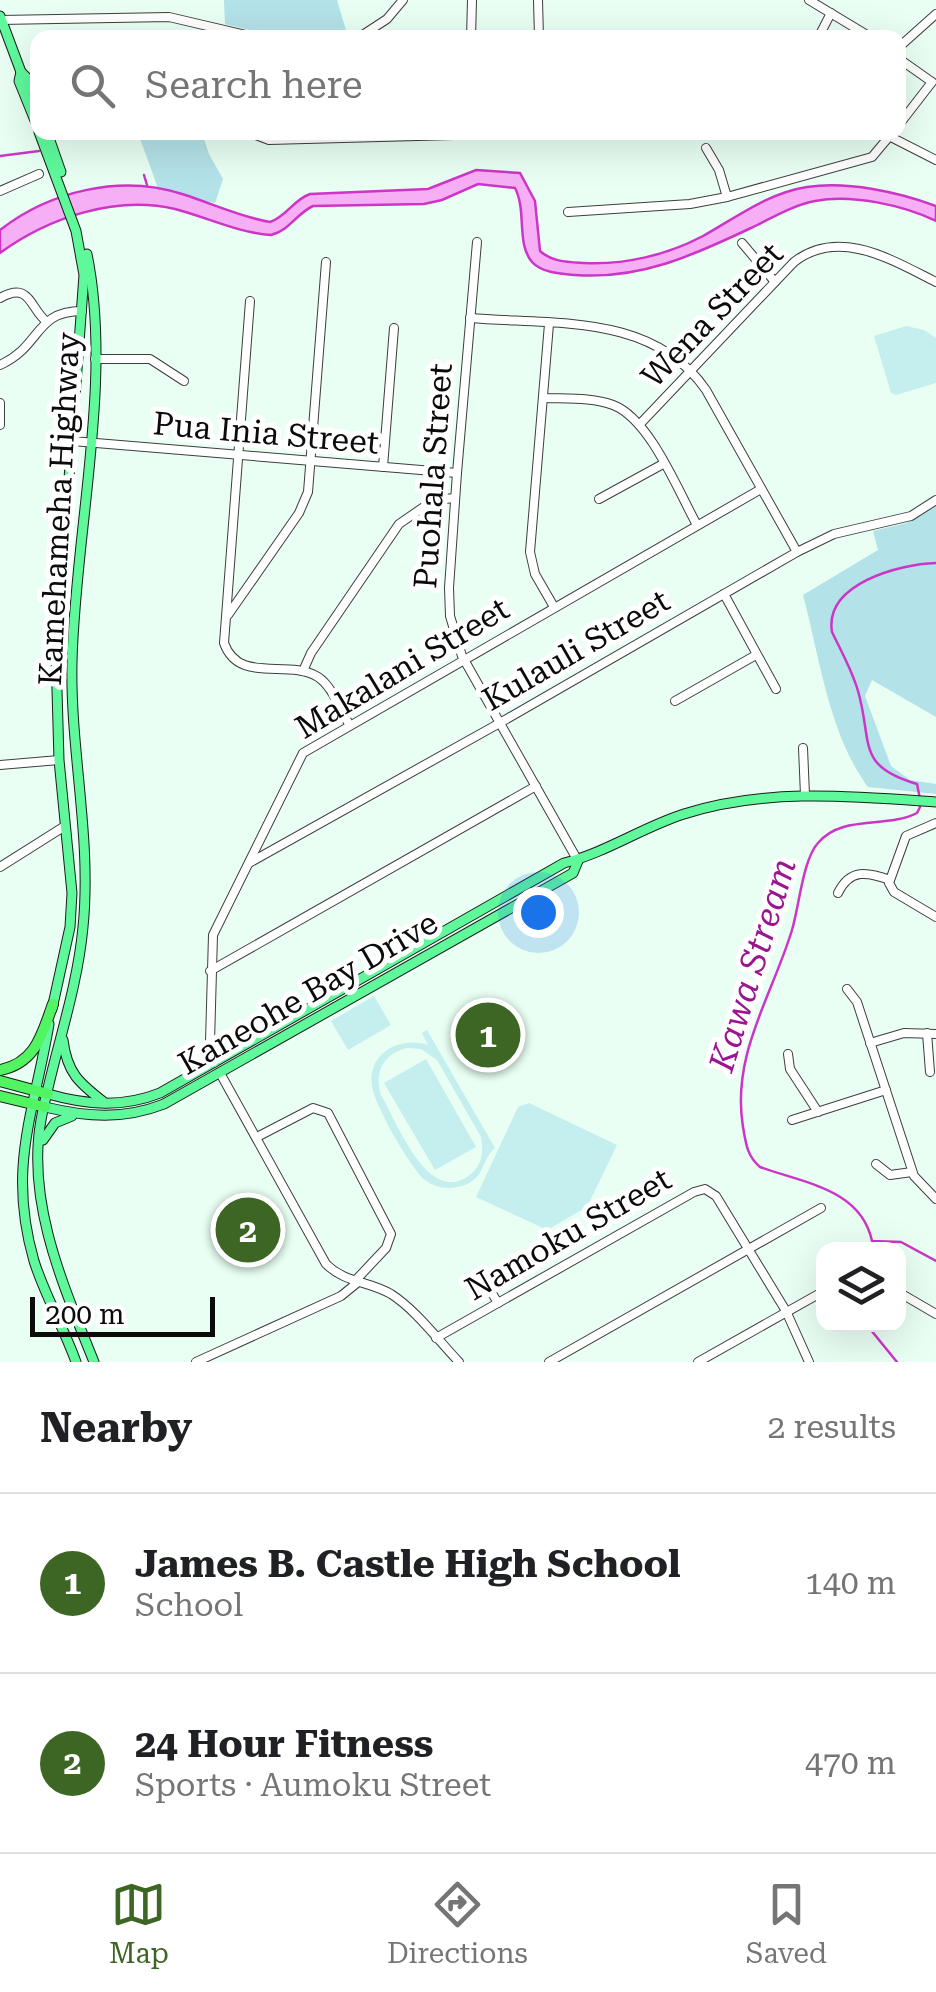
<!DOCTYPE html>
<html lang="en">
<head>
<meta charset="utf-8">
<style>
	:root { --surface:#fff; --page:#f6f6f6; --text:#202124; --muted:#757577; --line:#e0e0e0; --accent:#3d6624 }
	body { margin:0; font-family:"Roboto Serif",serif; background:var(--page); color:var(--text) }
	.controls { position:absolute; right:30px; bottom:30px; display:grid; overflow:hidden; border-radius:20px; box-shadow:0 10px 40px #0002 }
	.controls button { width:90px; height:90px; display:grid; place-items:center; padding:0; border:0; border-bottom:2px solid var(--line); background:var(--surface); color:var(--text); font:50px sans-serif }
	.scale { position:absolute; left:30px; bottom:25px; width:185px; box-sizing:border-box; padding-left:10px; border:5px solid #0b0b0b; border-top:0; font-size:28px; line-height:35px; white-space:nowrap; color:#0b0b0b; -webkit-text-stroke:8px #fff; paint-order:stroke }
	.you { position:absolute; left:538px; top:912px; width:35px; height:35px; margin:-25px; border:8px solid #fff; border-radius:50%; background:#1a73e8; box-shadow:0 0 0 15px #1a73e833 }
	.badge { display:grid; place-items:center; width:65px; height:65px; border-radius:50%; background:var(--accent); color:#fff; font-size:32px; font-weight:700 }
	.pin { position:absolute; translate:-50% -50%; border:5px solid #fff; box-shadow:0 2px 10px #0006 }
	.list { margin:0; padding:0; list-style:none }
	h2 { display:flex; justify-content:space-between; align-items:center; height:130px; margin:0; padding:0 40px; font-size:42px }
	h2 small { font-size:32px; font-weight:400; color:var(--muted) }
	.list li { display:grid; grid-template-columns:65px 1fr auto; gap:30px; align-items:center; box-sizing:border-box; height:180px; padding:0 40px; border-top:2px solid var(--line) }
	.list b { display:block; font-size:38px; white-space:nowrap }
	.list p { margin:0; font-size:32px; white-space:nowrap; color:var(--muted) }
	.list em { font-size:32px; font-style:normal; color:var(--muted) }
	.icon { flex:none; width:55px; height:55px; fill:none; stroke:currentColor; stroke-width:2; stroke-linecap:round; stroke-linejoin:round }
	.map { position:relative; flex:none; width:936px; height:1362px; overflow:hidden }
	.search { position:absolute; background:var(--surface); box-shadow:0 10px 40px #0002; left:30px; right:30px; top:30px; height:110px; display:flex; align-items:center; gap:25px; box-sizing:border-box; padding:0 35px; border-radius:20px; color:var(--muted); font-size:38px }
	.sheet { height:490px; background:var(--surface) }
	nav { display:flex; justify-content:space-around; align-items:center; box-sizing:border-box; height:140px; border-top:2px solid var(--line); background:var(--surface); font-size:28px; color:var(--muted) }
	nav a { display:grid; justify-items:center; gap:5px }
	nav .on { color:var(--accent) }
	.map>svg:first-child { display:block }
	.green { fill:#b3e2e8 }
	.pitch { fill:#c5efef; fill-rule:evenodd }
	.water { fill:#f6aef5; stroke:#cd35c6; stroke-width:2.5 }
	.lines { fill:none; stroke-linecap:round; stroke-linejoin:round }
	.stream { stroke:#cd35c6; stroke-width:2.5 }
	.minor-casing { stroke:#3e3e3e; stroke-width:10 }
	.major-casing { stroke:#1c1c1c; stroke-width:11 }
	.highway-casing { stroke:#1c1c1c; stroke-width:12 }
	.minor { stroke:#fff; stroke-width:8 }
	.major { stroke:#5ff99c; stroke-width:9 }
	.highway { stroke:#51f561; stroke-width:10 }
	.labels { text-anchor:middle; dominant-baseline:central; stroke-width:10; stroke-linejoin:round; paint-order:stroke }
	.street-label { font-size:32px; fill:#0b0b0b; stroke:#fff }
	.water-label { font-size:35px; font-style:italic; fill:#9b1590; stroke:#fff }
</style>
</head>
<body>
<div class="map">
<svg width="936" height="1362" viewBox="0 0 936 1362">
	<rect width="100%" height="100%" fill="#e9fff3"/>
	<g class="green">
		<path d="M 224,0 L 337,0 L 348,37 L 279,37 L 225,24 Z"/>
		<path d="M 138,133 L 202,133 L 209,154 L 223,179 L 215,203 L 159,191 Z"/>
		<path d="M 936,506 L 936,717 L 872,680 L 865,696 L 891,766 L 910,780 L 936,784 L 936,794 L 868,787 C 829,734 820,659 803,595 L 878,550 L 873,531 L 906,523 Z"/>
	</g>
	<g class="pitch">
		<path d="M 906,326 L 924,330 L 936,338 L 936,383 L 896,395 L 891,393 L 874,336 Z"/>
		<path d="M 374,996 L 391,1025 L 348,1050 L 331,1021 Z"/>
		<path d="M 427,1030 L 495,1148 C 481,1159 486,1179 462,1186 C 449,1190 435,1188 425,1180 C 411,1169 374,1104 372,1086 C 367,1053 400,1036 428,1045 L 422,1033 ZM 407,1048 L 421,1049 L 437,1060 L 481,1137 C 484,1151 482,1165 471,1174 C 429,1209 397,1122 381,1095 C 374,1072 383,1054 407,1048 Z"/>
		<path d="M 426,1059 L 476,1147 L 435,1170 L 384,1083 Z"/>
		<path d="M 529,1103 L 617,1145 L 587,1207 L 547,1230 L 476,1197 L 518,1107 Z"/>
	</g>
	<path class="water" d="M 476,170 L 520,173 L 535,201 L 540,251 C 552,262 568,262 584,263 C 625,265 667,255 703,236 C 737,217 768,193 807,187 C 848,181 898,192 936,206 L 936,221 C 903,205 852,194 815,201 C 793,205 772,218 751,228 C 694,255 640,280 575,275 C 561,274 542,273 532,262 C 516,243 527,211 515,188 L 478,184 L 442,200 L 424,204 L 313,206 C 296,214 290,230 271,235 C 239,233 206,217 175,209 C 115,195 48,218 0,253 L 0,230 C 50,191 121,174 182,194 C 211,203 240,217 270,222 C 286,217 293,200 310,194 L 428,189 Z"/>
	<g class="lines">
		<g class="stream">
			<path d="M 0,156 L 39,151"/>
			<path d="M 144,175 L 147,185"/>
			<path d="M 920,799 L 917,784 C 855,766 873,742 858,691 C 852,670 841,651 832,632 C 824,584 899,564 936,563"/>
			<path d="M 920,807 L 917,813 C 886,829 842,814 818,843 C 803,859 799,907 792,930 C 772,996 731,1055 743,1127 C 746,1144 747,1156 760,1167 C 804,1183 861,1189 872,1241 L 901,1242 L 936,1261"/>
			<path d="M 866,1324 L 897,1362"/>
		</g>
		<defs>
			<g id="minor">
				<path d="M 538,0 L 539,38"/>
				<path d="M 809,0 L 872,38"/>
				<path d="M 0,20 L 169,17 L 259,38"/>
				<path d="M 358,38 L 387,19 L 403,0"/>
				<path d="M 471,38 L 472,0"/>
				<path d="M 818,38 L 831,13"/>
				<path d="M 898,48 L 936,14"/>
				<path d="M 898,58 L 932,82"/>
				<path d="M 898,126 L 932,82"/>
				<path d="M 248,132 L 269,140 L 568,132"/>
				<path d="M 881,132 L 936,160"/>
				<path d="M 706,148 L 719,170 L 727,197"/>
				<path d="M 0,191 L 39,174"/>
				<path d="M 568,212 L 690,204 L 727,197 L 872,157 L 893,132"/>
				<path d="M 477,242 L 457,473 L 449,588 L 450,616 L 462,656 L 578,861"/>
				<path d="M 742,243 L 775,282"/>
				<path d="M 0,298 C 31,281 29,308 47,322"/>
				<path d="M 250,301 L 224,643 C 239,685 288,658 318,677 C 332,686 340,709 349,724"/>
				<path d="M 470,318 C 554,325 653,313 706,390 L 797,552"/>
				<path d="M 549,324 L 530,552 L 535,574 L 554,607"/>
				<path d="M 95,359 L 150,359 L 184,381"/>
				<path d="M 0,365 C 42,346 34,311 82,311"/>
				<path d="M 543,398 C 566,399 592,397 613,405 C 650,419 678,491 697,525"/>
				<path d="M 0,403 L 0,425"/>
				<path d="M 640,424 L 794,262 C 839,227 892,260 936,282"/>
				<path d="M 72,441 L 457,473"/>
				<path d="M 383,467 L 394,328"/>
				<path d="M 599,499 L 663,464"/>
				<path d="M 724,594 L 776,689"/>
				<path d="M 228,615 L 299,513 L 308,492 L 326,262"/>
				<path d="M 303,671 L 311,653 L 399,524 L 434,500 L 455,498"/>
				<path d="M 675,701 L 756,655"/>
				<path d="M 803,748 L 805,795"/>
				<path d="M 0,765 L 59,760"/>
				<path d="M 936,823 L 906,836 L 889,883 L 894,892 L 936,917"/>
				<path d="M 249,863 L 498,724 L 797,552 L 834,534 L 911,516 L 936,500"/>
				<path d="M 0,867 L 65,826"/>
				<path d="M 838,893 C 850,868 868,872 890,880"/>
				<path d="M 210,971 L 536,786"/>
				<path d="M 847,989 L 857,1002 L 914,1176 L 936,1199"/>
				<path d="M 927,1033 L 930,1072"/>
				<path d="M 870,1043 L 904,1033 L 936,1034"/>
				<path d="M 788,1054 L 790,1069 L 818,1112"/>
				<path d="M 214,1063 L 210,1042 L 213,935 L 303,753 L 761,489"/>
				<path d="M 220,1073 L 326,1264 C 345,1283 369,1281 391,1294 C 416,1310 438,1340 459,1362"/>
				<path d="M 792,1120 L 886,1090"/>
				<path d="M 257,1137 L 313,1108 L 328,1113 L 391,1234 L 386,1248 L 354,1282"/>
				<path d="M 876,1164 L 890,1175 L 912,1172"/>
				<path d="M 479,1272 L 498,1303"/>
				<path d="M 900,1293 L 936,1314"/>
				<path d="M 436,1338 L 694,1192 L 705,1189 L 716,1196 L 786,1311 L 809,1362"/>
				<path d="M 196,1362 L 341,1296 L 357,1283"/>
				<path d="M 549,1362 L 821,1208"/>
				<path d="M 698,1362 L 824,1291"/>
			</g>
			<g id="major">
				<path d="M 0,16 L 21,72 L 27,78 L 38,105"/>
				<path d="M 21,72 L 19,81 L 38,128"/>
				<path d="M 39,132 L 76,231 L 84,275 L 56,655 L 59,760 L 72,893 L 70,927 L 52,1009"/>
				<path d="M 47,132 L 61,172"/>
				<path d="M 87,254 C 113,382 75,531 72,662 C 70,751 92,838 83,927 C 77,993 53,1056 41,1120 C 26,1203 64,1287 94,1362"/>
				<path d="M 49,1024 C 34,1114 7,1167 34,1261 C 45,1296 64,1328 76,1362"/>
				<path d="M 63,1040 C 67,1073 79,1083 105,1103"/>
				<path d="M 48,1094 C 87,1105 122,1108 160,1093 L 564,863 C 605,853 643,827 684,814 C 766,788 851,796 936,802"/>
				<path d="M 45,1107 C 87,1117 123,1120 164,1104 L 573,873 L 578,861"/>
				<path d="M 43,1140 L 55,1123 L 72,1116"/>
			</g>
			<g id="highway">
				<path d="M 0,1070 C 36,1063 42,1034 53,1004"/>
				<path d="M 0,1081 L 48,1094"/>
				<path d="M 0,1096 L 45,1107"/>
			</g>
		</defs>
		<use href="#minor" class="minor-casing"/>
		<use href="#major" class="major-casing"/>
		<use href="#highway" class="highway-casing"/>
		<use href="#minor" class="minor"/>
		<use href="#major" class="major"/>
		<use href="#highway" class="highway"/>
	</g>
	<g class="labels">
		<g class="street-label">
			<text transform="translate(712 315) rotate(-46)">Wena Street</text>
			<text transform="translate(266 433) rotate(5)">Pua Inia Street</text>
			<text transform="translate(433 476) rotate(-86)">Puohala Street</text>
			<text transform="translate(59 509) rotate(-87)">Kamehameha Highway</text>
			<text transform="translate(576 650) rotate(-30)">Kulauli Street</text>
			<text transform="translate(402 668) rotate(-31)">Makalani Street</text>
			<text transform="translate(308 993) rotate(-30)">Kaneohe Bay Drive</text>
			<text transform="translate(568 1234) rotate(-30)">Namoku Street</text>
		</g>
		<g class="water-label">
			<text transform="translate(753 965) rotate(-73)">Kawa Stream</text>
		</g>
	</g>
</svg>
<div class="controls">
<button><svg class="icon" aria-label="layers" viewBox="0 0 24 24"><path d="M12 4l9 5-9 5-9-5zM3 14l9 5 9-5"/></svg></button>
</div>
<div class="scale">200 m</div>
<div class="you"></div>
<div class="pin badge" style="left:488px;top:1035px">1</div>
<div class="pin badge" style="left:248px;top:1230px">2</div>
<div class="search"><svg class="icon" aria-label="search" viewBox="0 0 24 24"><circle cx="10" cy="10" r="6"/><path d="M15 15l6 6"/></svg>Search here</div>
</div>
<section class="sheet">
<h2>Nearby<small>2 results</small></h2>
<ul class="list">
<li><span class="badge">1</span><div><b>James B. Castle High School</b><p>School</p></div><em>140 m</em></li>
<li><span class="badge">2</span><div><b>24 Hour Fitness</b><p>Sports · Aumoku Street</p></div><em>470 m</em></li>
</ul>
</section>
<nav>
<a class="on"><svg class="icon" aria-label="map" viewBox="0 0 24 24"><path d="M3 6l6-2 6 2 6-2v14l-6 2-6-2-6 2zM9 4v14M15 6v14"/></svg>Map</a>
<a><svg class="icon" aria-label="directions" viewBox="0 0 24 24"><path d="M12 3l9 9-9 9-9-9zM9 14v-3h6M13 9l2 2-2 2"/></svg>Directions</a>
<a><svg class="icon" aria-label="saved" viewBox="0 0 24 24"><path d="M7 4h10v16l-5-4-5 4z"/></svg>Saved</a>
</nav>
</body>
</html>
